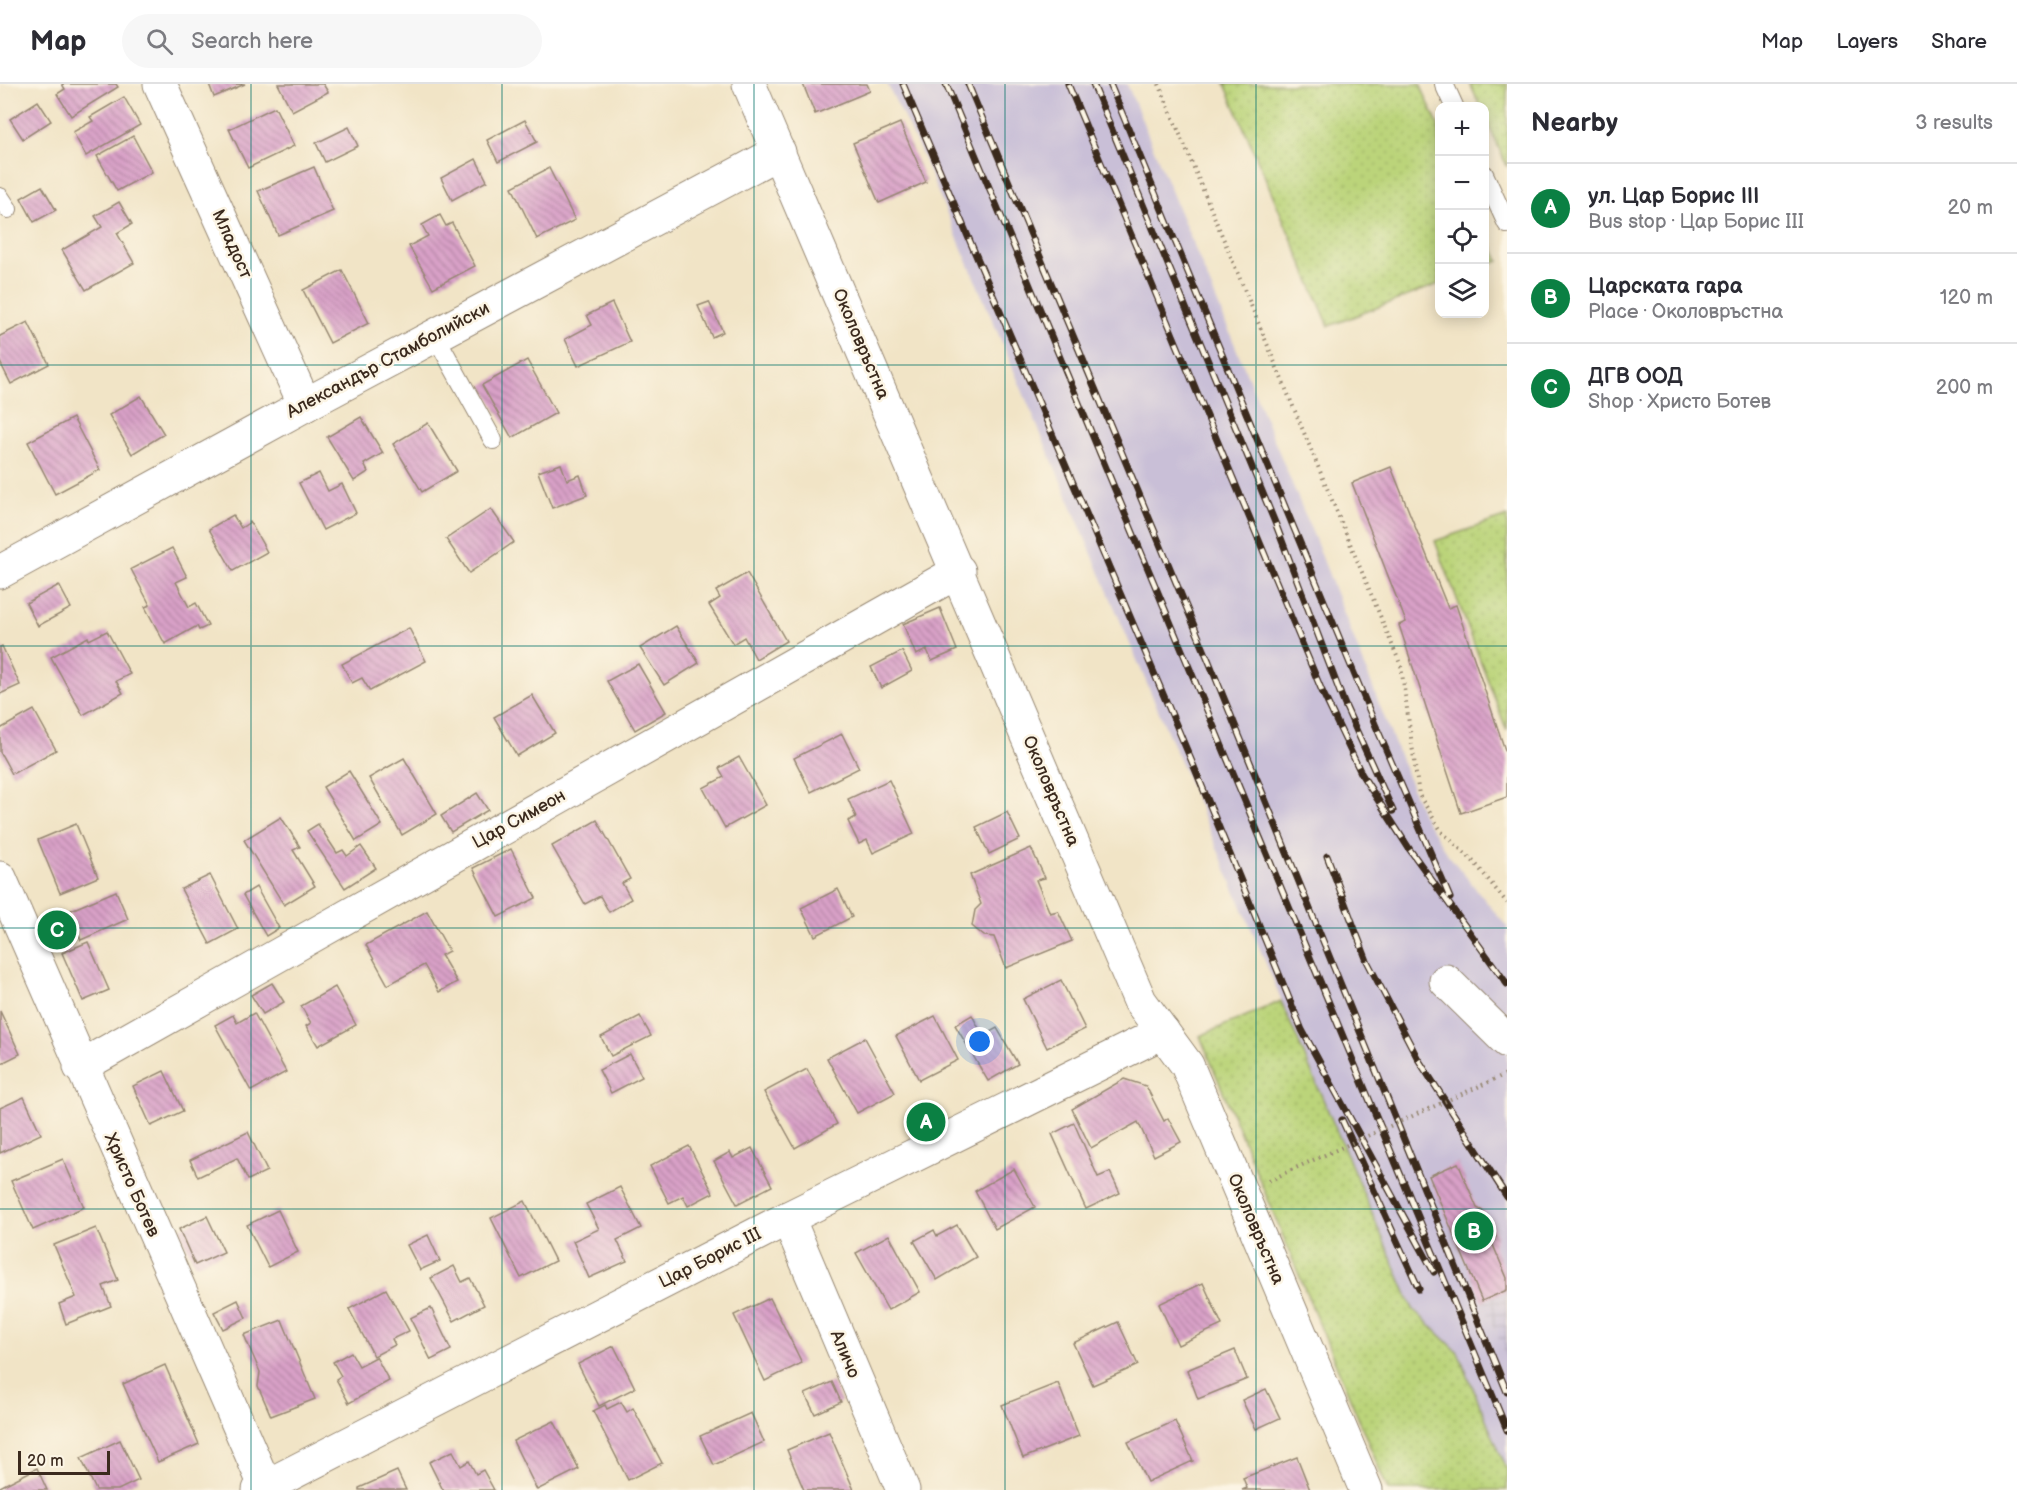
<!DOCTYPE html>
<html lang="en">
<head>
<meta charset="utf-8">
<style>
	:root { --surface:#fff; --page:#f7f7f7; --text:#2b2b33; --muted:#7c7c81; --line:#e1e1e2; --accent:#0b8043 }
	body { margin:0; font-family:"Balsamiq Sans",sans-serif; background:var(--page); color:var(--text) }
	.controls { position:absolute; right:18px; top:18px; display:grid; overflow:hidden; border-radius:12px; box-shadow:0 3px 15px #0003 }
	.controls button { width:54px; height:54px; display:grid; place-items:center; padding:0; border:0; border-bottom:2px solid var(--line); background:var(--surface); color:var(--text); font:30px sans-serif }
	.scale { position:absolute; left:18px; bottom:15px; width:92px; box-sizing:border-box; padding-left:6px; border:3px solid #3b2a1e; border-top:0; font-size:16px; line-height:21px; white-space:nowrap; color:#3b2a1e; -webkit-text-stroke:4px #fcf5e5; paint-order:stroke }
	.you { position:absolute; left:980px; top:958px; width:21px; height:21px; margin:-15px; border:4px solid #fff; border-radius:50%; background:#1a73e8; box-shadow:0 0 0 9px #1a73e833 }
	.badge { display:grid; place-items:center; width:39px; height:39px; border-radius:50%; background:var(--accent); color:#fff; font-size:20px; font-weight:700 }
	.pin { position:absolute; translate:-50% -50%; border:3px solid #fff; box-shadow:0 2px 6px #0006 }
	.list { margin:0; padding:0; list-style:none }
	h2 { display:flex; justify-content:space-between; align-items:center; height:78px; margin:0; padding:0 24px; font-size:26px }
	h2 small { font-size:20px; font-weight:400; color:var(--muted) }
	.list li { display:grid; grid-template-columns:39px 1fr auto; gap:18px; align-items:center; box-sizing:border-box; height:90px; padding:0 24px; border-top:2px solid var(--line) }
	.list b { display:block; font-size:22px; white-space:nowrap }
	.list p { margin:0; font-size:20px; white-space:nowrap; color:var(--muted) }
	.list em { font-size:20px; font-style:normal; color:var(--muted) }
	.icon { flex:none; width:33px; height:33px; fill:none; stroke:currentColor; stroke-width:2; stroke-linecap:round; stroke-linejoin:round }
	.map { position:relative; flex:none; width:1507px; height:1406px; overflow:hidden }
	header { display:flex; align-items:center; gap:36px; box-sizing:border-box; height:84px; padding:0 30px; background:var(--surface); border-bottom:2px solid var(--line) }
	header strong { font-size:28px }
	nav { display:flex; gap:33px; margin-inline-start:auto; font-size:21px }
	.search { width:420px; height:54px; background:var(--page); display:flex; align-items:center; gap:15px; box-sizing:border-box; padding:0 21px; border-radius:33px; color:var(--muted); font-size:22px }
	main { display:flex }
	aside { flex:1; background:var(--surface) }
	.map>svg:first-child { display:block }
	.industrial { fill:url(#industrial-grid) }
	.railway { fill:#c9bfd7 }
	.grass { fill:url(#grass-dots); stroke:#7b7f4c; stroke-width:1.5 }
	.building { fill:url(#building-back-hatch) }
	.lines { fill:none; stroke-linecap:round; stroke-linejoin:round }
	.service-casing { stroke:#968772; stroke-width:20 }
	.minor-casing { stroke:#968772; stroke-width:35 }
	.path { stroke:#968772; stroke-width:4; stroke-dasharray:1.5 4.5; stroke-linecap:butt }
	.service { stroke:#fff; stroke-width:18 }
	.minor { stroke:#fff; stroke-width:33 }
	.rail-casing { stroke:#3b2a1e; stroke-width:7 }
	.rail { stroke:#fcf5e5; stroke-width:4.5; stroke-dasharray:14; stroke-linecap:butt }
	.path-bridge { stroke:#968772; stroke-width:4; stroke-dasharray:1.5 4.5; stroke-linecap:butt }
	.grid { fill:none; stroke:#0f766e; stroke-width:1.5; stroke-opacity:0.55 }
	.labels { text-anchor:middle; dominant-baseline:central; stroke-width:5; stroke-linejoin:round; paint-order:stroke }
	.street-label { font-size:18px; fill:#3b2a1e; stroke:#fcf5e5 }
</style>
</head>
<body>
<header>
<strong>Map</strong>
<div class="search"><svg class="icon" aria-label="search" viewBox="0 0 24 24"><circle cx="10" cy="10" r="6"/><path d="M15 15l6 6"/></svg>Search here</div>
<nav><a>Map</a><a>Layers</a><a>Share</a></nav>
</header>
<main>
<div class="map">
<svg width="1507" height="1406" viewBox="0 0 1507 1406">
	<defs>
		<pattern id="industrial-grid" width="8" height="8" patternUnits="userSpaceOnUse" patternTransform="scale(1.5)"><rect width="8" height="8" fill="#c9bfd7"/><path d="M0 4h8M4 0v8" fill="none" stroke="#aea4b8"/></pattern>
		<pattern id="grass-dots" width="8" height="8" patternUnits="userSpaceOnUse" patternTransform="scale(1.5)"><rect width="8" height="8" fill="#bbd47a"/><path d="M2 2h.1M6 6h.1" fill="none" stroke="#a2b669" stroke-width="1.8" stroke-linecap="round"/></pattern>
		<pattern id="building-back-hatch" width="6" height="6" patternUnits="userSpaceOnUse" patternTransform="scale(1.5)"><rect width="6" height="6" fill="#d9a1c8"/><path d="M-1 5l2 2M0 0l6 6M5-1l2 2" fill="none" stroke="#b183a2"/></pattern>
	</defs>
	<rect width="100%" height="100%" fill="#fcf5e5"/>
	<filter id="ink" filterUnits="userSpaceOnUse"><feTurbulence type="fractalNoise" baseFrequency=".0167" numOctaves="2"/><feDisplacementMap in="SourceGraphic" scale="12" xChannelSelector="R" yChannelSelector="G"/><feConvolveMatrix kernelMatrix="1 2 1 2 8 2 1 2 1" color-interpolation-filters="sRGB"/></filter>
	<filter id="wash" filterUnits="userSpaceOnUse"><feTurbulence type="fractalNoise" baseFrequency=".008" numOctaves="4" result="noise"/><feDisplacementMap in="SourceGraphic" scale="24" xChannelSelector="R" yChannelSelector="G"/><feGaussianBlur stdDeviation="1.35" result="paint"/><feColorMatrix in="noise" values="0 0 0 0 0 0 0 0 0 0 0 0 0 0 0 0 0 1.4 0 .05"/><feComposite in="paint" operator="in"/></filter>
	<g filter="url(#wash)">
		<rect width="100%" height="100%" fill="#f1e4c6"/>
		<path class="industrial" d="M 1507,1206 L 1507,1275 L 1482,1217 Z"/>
		<path class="railway" d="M 887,0 L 1127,0 L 1315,455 L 1422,730 L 1446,768 L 1507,843 L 1507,1194 L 1493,1161 L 1496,1153 L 1493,1141 L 1483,1127 L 1477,1124 L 1458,1079 L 1429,1092 L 1507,1275 L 1507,1386 L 1458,1268 L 1413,1225 L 920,66 Z"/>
		<g class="grass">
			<path d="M 1225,0 L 1420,0 L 1439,43 L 1439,200 L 1329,242 Z"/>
			<path d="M 1470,0 L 1507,0 L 1507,83 L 1485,33 L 1484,22 L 1480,22 Z"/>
			<path d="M 1484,144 L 1499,177 L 1485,182 L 1484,182 Z"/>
			<path d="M 1507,432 L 1507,647 L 1435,457 Z"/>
			<path d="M 1281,917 L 1413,1225 L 1458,1268 L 1507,1386 L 1507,1406 L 1388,1406 L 1200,952 Z"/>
		</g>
		<g id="blocks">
			<g class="building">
				<path d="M 62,0 L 116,0 L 118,3 L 71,32 L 57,10 L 65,5 Z"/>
				<path d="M 209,0 L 245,0 L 214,13 Z"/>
				<path d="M 278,0 L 323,0 L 328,8 L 292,27 Z"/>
				<path d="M 803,0 L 867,0 L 870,7 L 815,30 Z"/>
				<path d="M 124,13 L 140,41 L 86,72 L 73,48 L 93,37 L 90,33 Z"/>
				<path d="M 38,17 L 51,37 L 23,55 L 10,35 Z"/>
				<path d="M 275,23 L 294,62 L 248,84 L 229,45 Z"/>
				<path d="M 525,36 L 537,58 L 498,78 L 487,56 Z"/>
				<path d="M 900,39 L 926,98 L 879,119 L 853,59 Z"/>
				<path d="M 349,43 L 358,62 L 325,78 L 316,59 Z"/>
				<path d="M 133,52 L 152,88 L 117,107 L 97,72 Z"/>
				<path d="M 476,75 L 487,97 L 452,116 L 441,94 Z"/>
				<path d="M 314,83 L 333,127 L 278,151 L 258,107 Z"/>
				<path d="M 549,84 L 575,136 L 537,155 L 512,103 Z"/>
				<path d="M 42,102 L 56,126 L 34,138 L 21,114 Z"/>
				<path d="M 119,118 L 132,140 L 117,149 L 134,179 L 86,206 L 62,166 L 102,143 L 95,132 Z"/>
				<path d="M 440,131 L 446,142 L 452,139 L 475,182 L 433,204 L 409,162 L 428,152 L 422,141 Z"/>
				<path d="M 342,186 L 369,239 L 330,259 L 303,206 Z"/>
				<path d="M 709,218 L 723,248 L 712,253 L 698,222 Z"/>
				<path d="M 612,219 L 630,258 L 578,282 L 565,255 L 592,241 L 587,231 Z"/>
				<path d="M 28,238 L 49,280 L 11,300 L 0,278 L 0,252 Z"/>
				<path d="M 527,276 L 556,329 L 512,354 L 482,301 Z"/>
				<path d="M 141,312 L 164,350 L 132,370 L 109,331 Z"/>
				<path d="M 361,333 L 383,369 L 364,380 L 368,388 L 354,397 L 327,353 Z"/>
				<path d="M 73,334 L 100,386 L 55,410 L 28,358 Z"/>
				<path d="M 428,339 L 457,387 L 422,408 L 393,360 Z"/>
				<path d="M 561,380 L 567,396 L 580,391 L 587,411 L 552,424 L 538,388 Z"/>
				<path d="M 1391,383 L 1448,524 L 1456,521 L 1507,672 L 1507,713 L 1461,729 L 1399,541 L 1406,538 L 1352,399 Z"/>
				<path d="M 319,389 L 328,407 L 342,400 L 356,429 L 323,446 L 299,399 Z"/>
				<path d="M 491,425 L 514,458 L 469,489 L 446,455 Z"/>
				<path d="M 233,431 L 241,444 L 250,438 L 267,468 L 233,487 L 209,445 Z"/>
				<path d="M 172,464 L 187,493 L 176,498 L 189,523 L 196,519 L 208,542 L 199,546 L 197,542 L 165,560 L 145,523 L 150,521 L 131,485 Z"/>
				<path d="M 747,489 L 786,557 L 756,575 L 744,553 L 733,560 L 709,521 L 720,514 L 716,507 Z"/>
				<path d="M 59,501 L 71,524 L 38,542 L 26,519 Z"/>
				<path d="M 940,524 L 957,566 L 932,577 L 927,566 L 916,571 L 903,540 Z"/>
				<path d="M 676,542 L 699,579 L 664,601 L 640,564 Z"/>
				<path d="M 409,544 L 426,577 L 370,607 L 362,594 L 352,599 L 342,580 Z"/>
				<path d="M 107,547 L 130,590 L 116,597 L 123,609 L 83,631 L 51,573 L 88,553 L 89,556 Z"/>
				<path d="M 2,562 L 20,601 L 0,610 L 0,563 Z"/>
				<path d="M 902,567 L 912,587 L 881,604 L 871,583 Z"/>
				<path d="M 638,580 L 666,628 L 635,646 L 607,597 Z"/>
				<path d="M 532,611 L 555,649 L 517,672 L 494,633 Z"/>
				<path d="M 34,626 L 56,666 L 12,690 L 0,668 L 0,645 Z"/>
				<path d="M 842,650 L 859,684 L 811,708 L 794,674 Z"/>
				<path d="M 739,673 L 766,721 L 725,744 L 703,704 L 724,693 L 719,684 Z"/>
				<path d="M 404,674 L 437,730 L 402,751 L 369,694 Z"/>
				<path d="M 349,687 L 382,741 L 356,757 L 323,703 Z"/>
				<path d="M 889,696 L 914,750 L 873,769 L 867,756 L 859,760 L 848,737 L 856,733 L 848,715 Z"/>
				<path d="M 477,709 L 488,726 L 451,748 L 441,732 Z"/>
				<path d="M 1007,728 L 1020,755 L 989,770 L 976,743 Z"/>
				<path d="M 281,733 L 300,763 L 293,766 L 315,802 L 284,821 L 244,756 Z"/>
				<path d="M 597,736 L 630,795 L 622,799 L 631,815 L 609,828 L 600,812 L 585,820 L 552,762 Z"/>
				<path d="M 76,740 L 98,793 L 60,809 L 38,756 Z"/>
				<path d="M 318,740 L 337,769 L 343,766 L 347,772 L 361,762 L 376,784 L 345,804 L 307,747 Z"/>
				<path d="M 1031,764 L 1045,794 L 1036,796 L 1050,829 L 1058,827 L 1072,857 L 1006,884 L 994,853 L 984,852 L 972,842 L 975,826 L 981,820 L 970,791 Z"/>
				<path d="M 511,765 L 536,814 L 498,833 L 473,784 Z"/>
				<path d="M 210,791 L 238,845 L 210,860 L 181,805 Z"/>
				<path d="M 256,803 L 279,844 L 266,852 L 243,811 Z"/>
				<path d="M 838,805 L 852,833 L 815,852 L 801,824 Z"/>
				<path d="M 116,807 L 128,835 L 81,856 L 69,827 Z"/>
				<path d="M 427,827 L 449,867 L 441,871 L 457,898 L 439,908 L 424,881 L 388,901 L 366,861 Z"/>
				<path d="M 88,858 L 109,906 L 83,917 L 62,869 Z"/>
				<path d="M 1061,896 L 1085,945 L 1047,964 L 1023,915 Z"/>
				<path d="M 272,899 L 284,918 L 263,930 L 251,911 Z"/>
				<path d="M 335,903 L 356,941 L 318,962 L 306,942 L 311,939 L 301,922 Z"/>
				<path d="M 0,927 L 20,970 L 0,980 Z"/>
				<path d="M 254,929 L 286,988 L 251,1007 L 215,941 L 233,931 L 237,939 Z"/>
				<path d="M 972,931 L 983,952 L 997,944 L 1018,980 L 988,997 L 955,941 Z"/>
				<path d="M 640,932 L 651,952 L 611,972 L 601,953 Z"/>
				<path d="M 935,932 L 958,976 L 919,996 L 896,952 Z"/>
				<path d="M 865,954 L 895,1009 L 857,1029 L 827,974 Z"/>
				<path d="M 630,970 L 642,993 L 611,1009 L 599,986 Z"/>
				<path d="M 807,985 L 837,1040 L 795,1064 L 764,1008 Z"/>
				<path d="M 164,987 L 183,1027 L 151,1042 L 133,1002 Z"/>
				<path d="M 1124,995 L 1146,1002 L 1164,1037 L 1168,1034 L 1181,1058 L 1154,1072 L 1138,1038 L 1091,1064 L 1072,1025 Z"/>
				<path d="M 24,1013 L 41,1050 L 0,1069 L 0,1024 Z"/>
				<path d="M 1074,1039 L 1098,1093 L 1110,1088 L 1120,1109 L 1086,1125 L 1052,1050 Z"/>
				<path d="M 248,1048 L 267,1087 L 248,1096 L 237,1074 L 198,1093 L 190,1076 Z"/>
				<path d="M 689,1062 L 713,1109 L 688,1122 L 683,1112 L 669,1119 L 650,1082 Z"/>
				<path d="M 752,1064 L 772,1102 L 737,1120 L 714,1077 L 730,1068 L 733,1074 Z"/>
				<path d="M 63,1075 L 84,1123 L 33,1146 L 11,1097 Z"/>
				<path d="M 1458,1079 L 1477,1124 L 1483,1127 L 1493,1141 L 1496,1153 L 1493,1161 L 1507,1194 L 1507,1206 L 1482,1217 L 1429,1092 Z"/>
				<path d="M 1014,1085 L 1035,1123 L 995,1145 L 975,1107 Z"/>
				<path d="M 620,1103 L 641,1144 L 617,1156 L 627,1177 L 589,1194 L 573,1157 L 599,1145 L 586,1120 Z"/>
				<path d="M 525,1117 L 555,1177 L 521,1194 L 491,1134 Z"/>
				<path d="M 278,1126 L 298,1168 L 268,1183 L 247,1141 Z"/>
				<path d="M 207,1132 L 224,1168 L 195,1181 L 179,1145 Z"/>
				<path d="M 957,1141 L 976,1173 L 937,1196 L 914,1157 L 934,1146 L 937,1152 Z"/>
				<path d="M 96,1144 L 118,1196 L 103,1202 L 111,1222 L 66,1240 L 59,1220 L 76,1213 L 54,1161 Z"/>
				<path d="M 428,1151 L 440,1177 L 420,1186 L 407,1161 Z"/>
				<path d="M 889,1151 L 920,1208 L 888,1226 L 856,1169 Z"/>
				<path d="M 454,1182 L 462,1198 L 470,1194 L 484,1221 L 454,1237 L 431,1194 Z"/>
				<path d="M 1203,1199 L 1222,1241 L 1178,1261 L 1159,1220 Z"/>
				<path d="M 386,1205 L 409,1247 L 392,1255 L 395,1261 L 374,1272 L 349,1225 Z"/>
				<path d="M 770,1214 L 802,1279 L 765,1297 L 734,1231 Z"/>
				<path d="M 238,1216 L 246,1234 L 223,1245 L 214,1228 Z"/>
				<path d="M 431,1224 L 451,1266 L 431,1276 L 410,1234 Z"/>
				<path d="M 282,1236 L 315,1315 L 271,1332 L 258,1302 L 260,1288 L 244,1251 Z"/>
				<path d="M 1118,1238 L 1138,1281 L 1093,1301 L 1073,1259 Z"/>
				<path d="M 614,1262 L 635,1304 L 599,1322 L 578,1280 Z"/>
				<path d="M 1235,1266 L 1247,1295 L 1198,1315 L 1187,1286 Z"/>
				<path d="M 351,1268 L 359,1282 L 376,1273 L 389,1297 L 349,1319 L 336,1295 L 341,1292 L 333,1278 Z"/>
				<path d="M 165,1281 L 199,1360 L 158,1378 L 123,1300 Z"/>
				<path d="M 832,1298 L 841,1318 L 815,1330 L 805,1310 Z"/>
				<path d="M 1058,1299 L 1079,1352 L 1023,1374 L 1002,1321 Z"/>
				<path d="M 1266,1305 L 1280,1334 L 1256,1345 L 1242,1316 Z"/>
				<path d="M 621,1318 L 627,1328 L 633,1324 L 662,1379 L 628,1396 L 593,1327 L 605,1321 L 607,1325 Z"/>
				<path d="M 751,1329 L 764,1358 L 714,1381 L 700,1352 Z"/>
				<path d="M 554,1337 L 579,1385 L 537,1406 L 513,1357 Z"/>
				<path d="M 1175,1337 L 1193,1377 L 1147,1398 L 1128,1358 Z"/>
				<path d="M 829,1348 L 854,1406 L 804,1406 L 787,1366 Z"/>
				<path d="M 120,1356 L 139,1396 L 118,1406 L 96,1406 L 81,1374 Z"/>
				<path d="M 453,1367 L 461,1382 L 469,1377 L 476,1390 L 483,1386 L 494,1406 L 443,1406 L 429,1378 Z"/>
				<path d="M 1297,1373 L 1310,1406 L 1242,1406 L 1247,1404 L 1243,1394 Z"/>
				<path d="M 37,1384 L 47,1406 L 0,1406 L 0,1403 Z"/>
				<path d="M 397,1387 L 406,1406 L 359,1406 L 359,1404 Z"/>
			</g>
		</g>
	</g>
	<g filter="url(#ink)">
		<use href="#blocks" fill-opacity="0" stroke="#968772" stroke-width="1.5"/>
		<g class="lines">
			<defs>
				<g id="service">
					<path d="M 1444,0 L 1454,22"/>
					<path d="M 1484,90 L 1507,140"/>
					<path d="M 0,113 L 8,125"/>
					<path d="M 435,251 L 493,356"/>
				</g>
				<g id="minor">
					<path d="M 160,0 L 305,321"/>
					<path d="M 749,0 L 1140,917 L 1187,981 L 1366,1406"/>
					<path d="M 0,488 L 305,321 L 779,68"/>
					<path d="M 0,794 L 267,1406"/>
					<path d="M 1446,897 L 1507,957"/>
					<path d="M 80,983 L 959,487"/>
					<path d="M 788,1134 L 903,1406"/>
					<path d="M 259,1406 L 788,1134 L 1163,948"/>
				</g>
			</defs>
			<use href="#service" class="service-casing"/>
			<use href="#minor" class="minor-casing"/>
			<g class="path">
				<path d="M 1159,0 L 1401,582 L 1419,711 L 1442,748 L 1475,779 L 1507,819"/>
				<path d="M 1482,1001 L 1506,990"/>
				<path d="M 1269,1097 L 1291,1086"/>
			</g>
			<use href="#service" class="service"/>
			<use href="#minor" class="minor"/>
			<defs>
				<g id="rail">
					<path d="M 903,0 L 1195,685 L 1302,946 L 1434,1188"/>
					<path d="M 946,0 L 1507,1346"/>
					<path d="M 968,0 L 1210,580 L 1507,1308"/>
					<path d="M 1068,0 L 1322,607 L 1362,691 L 1410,766 L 1507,900"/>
					<path d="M 1093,0 L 1276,441 L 1344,619 L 1393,727"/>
					<path d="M 1110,0 L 1375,640 L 1450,814"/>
					<path d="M 1327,772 L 1367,877 L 1418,975 L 1507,1113"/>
					<path d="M 1342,1036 L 1419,1205"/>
				</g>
			</defs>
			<use href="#rail" class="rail-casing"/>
			<use href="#rail" class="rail"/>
			<path class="path-bridge" d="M 1291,1086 L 1482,1001"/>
		</g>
	</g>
	<path class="grid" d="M 251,0 L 251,1406M 502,0 L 502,1406M 754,0 L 754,1406M 1005,0 L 1005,1406M 1256,0 L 1256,1406M 0,281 L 1507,281M 0,562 L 1507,562M 0,844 L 1507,844M 0,1125 L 1507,1125"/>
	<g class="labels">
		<g class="street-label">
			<text transform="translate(232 160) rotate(66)">Младост</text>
			<text transform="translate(861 260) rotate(67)">Околовръстна</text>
			<text transform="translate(388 276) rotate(-28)">Александър Стамболийски</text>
			<text transform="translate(1051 707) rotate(67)">Околовръстна</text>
			<text transform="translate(519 735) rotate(-29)">Цар Симеон</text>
			<text transform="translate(132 1101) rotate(66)">Христо Ботев</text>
			<text transform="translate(1256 1145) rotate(67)">Околовръстна</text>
			<text transform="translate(710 1174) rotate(-27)">Цар Борис III</text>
			<text transform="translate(845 1270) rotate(67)">Аличо</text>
		</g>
	</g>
</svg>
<div class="controls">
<button>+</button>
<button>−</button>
<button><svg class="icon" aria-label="locate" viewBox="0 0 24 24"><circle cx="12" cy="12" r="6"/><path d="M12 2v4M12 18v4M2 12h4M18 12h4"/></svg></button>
<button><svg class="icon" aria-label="layers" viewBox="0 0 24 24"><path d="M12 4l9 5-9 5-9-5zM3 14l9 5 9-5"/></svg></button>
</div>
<div class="scale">20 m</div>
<div class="you"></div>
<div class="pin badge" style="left:926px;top:1038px">A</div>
<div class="pin badge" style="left:1474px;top:1147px">B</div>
<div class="pin badge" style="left:57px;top:846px">C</div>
</div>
<aside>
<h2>Nearby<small>3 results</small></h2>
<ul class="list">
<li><span class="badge">A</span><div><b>ул. Цар Борис ІІІ</b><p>Bus stop · Цар Борис III</p></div><em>20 m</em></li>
<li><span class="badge">B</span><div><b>Царската гара</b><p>Place · Околовръстна</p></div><em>120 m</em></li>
<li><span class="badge">C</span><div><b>ДГВ ООД</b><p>Shop · Христо Ботев</p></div><em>200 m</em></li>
</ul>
</aside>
</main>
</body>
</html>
